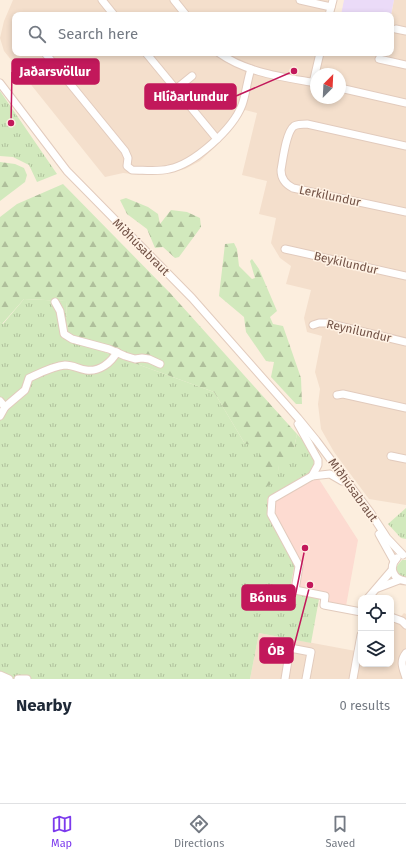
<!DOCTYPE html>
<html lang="en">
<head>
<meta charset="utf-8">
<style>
	:root { --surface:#fff; --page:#f2f2f3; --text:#1f2937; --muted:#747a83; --line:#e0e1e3; --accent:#7c3aed }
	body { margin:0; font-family:"Fira Sans",sans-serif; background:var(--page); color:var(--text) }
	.controls { position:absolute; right:12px; bottom:12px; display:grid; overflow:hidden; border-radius:8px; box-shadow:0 2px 6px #0003 }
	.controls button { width:36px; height:36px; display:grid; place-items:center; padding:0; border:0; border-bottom:1px solid var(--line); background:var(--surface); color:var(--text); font:20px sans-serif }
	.compass { position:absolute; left:310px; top:68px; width:36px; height:36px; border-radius:50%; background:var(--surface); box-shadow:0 2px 6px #0003; rotate:24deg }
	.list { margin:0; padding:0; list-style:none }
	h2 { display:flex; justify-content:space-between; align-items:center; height:52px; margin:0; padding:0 16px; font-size:17px }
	h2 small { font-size:13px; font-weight:400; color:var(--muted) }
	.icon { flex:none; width:22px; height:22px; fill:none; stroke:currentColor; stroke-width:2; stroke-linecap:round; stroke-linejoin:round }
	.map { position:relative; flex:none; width:406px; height:679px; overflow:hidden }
	.search { position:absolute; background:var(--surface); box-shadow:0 2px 6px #0003; left:12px; right:12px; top:12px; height:44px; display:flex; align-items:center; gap:10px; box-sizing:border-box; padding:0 14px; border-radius:8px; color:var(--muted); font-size:15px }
	.sheet { height:124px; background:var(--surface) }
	nav { display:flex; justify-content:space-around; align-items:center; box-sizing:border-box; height:56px; border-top:1px solid var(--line); background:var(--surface); font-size:11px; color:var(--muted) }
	nav a { display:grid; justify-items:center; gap:2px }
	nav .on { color:var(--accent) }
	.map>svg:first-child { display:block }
	.residential { fill:#f4dfcc; fill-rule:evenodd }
	.commercial { fill:#fddbd1 }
	.education { fill:#ebdbf8 }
	.grass { fill:url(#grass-tufts) }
	.forest { fill:url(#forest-firs) }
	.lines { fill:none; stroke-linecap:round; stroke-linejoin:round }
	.minor-casing { stroke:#e2cbbd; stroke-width:9 }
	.minor { stroke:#fff; stroke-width:7 }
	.labels { text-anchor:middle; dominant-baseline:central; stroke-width:3; stroke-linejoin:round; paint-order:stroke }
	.street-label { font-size:12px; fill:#725246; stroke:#fff2e4 }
	.leader { fill:none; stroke:#c2185b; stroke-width:1.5 }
	.callout-dot { fill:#c2185b; stroke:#fff2e4; stroke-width:1.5 }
	.callout { fill:#c2185b; stroke:#c2185b; stroke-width:1.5 }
	.callout-label { font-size:13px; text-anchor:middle; font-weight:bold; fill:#fff }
</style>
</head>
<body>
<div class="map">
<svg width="406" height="679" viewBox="0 0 406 679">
	<defs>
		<pattern id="grass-tufts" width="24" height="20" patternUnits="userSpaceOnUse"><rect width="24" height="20" fill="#d2e9bd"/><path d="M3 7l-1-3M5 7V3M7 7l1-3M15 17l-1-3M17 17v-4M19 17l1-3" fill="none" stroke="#afbf9b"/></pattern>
		<pattern id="forest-firs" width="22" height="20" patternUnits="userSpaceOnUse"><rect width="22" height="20" fill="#d2e9bd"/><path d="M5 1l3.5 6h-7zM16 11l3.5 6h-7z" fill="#afbf9b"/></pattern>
	</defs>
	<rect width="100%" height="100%" fill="#fceede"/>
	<g class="residential">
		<path d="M 13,0 L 328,0 L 325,14 L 327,15 L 15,15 L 15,53 L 391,53 L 391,16 L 394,0 L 406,0 L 406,505 L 369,499 L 334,452 L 321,429 L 318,404 L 320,389 L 315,372 L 322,336 L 307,332 L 304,318 L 311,290 L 286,284 L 291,266 L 280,258 L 271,243 L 276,218 L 259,214 L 267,181 L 242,175 L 257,113 L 245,110 L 217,145 L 200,161 L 185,169 L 164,174 L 143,175 L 123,173 L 105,177 L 4,51 L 0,38 L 4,21 ZM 316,74 L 340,74 L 340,98 L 316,98 Z"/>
		<path d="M 404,613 L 406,614 L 406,679 L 250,679 L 259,633 L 361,652 L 361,664 L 391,664 L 391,627 Z"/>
	</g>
	<path class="commercial" d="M 315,473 L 358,540 L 346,606 L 289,593 L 295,563 L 268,517 L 267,498 Z"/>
	<path class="education" d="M 344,0 L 394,0 L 391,15 L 341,15 Z"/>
	<g class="grass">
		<path d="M 0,91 L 57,174 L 37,182 L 29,165 L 13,157 L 0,156 Z"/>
		<path d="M 24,299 L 66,301 L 68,339 L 214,392 L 245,444 L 259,444 L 278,472 L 279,457 L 294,448 L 297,434 L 306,444 L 314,458 L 314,467 L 307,477 L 267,499 L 268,517 L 295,563 L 289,593 L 319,599 L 311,643 L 259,633 L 250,679 L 0,679 L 0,322 L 3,324 Z"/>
		<path d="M 406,508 L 406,539 L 401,538 L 388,524 Z"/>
		<path d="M 402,560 L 406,560 L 406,577 C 399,577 395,573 397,566 Z"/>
	</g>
	<g class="forest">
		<path d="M 0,162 L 15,164 L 24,168 L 27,175 L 25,182 L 0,201 Z"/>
		<path d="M 63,184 L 171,294 L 297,434 L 294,448 L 285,457 L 280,458 L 278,472 L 270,485 L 260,489 L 259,444 L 245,444 L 214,392 L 68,339 L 66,301 L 24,299 L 2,324 L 0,322 L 0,217 L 17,204 Z"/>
		<path d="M 126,198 L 148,207 L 158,214 L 160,224 L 171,210 L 187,212 L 200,218 L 201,227 L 179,257 L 175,258 L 163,247 L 155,248 L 147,229 L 127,214 L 120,200 Z"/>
		<path d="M 234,243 L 237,249 L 239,266 L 252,279 L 255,278 L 250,261 L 252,259 L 259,269 L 277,311 L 270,317 L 273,324 L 283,326 L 301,378 L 302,404 L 296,404 L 271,377 L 274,362 L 266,361 L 246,332 L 244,317 L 219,296 L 225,244 Z"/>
	</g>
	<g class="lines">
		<defs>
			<g id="minor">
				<path d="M 102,0 L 114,15"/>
				<path d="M 174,0 L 186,15"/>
				<path d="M 300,0 L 331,7"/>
				<path d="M 329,15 L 333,0"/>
				<path d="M 396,29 L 406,31"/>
				<path d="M 45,53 L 125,151 L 128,158 L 127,166 L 132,170 C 144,170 158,172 169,169 C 194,164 233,129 242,105 C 246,94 247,81 251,69"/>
				<path d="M 146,53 L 217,139"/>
				<path d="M 219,53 C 247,73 283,77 316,83"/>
				<path d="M 379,59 L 406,65"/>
				<path d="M 0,83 L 67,171 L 192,298 L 298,418 L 316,440 L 370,512 L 387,538 L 403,555"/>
				<path d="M 313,83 L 320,53"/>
				<path d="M 340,88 L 406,103"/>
				<path d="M 176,89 L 192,76"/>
				<path d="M 406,146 L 307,124 C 303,124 298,124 294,126 C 286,132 283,159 281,170 C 281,178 285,184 293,188 L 406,212"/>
				<path d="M 285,249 L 406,276"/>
				<path d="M 55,302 L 60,311 L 64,334 L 72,339 L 109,349 L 125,356 L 135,359 L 142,358 L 149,359 L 160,364"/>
				<path d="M 313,325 L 319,323 L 327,323 L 406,342"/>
				<path d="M 337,395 L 343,394 L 406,408"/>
				<path d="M 0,401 L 5,407 L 0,416"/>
				<path d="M 5,407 L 25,390 L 29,378 C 40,373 53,366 65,365 C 73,365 79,369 86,370 C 99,372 111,363 117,352"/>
				<path d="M 298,424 L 318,460 L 318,465 L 312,476"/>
				<path d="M 391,456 L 406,459"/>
				<path d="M 342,481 L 330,474 L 312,476 L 272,499 L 271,514 L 299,566 L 295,590 L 325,596 L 324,605 L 361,612"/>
				<path d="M 379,534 L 394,561"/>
				<path d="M 397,558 C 388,567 393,580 406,581"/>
				<path d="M 378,588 L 399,580"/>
				<path d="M 368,598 L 392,570"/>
				<path d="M 391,617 L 402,621 L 406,625"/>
				<path d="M 406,653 C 399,662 403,668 406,678"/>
				<path d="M 0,675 L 9,679"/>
				<path d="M 18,679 L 27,679"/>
				<path d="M 285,679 L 290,648 L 311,652 L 306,679"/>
				<path d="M 353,679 L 361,635"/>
			</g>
		</defs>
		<use href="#minor" class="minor-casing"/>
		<use href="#minor" class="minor"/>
	</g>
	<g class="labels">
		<g class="street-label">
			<text transform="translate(330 196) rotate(12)">Lerkilundur</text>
			<text transform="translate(141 247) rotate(45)">Miðhúsabraut</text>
			<text transform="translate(346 263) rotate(13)">Beykilundur</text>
			<text transform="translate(359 331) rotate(13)">Reynilundur</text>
			<text transform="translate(353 490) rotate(54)">Miðhúsabraut</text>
		</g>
	</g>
	<path class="leader" d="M11 123L12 72M294 71L236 96M305 548L295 597M310 585L293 650"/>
	<g class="callout-dot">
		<circle cx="11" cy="123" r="4"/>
		<circle cx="294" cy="71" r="4"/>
		<circle cx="305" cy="548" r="4"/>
		<circle cx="310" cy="585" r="4"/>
	</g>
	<g class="callout">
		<rect x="12" y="59" width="87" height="25" rx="4"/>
		<rect x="145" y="84" width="91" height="25" rx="4"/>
		<rect x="242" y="585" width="53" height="25" rx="4"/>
		<rect x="260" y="638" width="33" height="25" rx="4"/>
	</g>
	<g class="callout-label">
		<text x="55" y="76">Jaðarsvöllur</text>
		<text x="191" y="101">Hlíðarlundur</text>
		<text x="268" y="602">Bónus</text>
		<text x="276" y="655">ÓB</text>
	</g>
</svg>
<div class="controls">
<button><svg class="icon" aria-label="locate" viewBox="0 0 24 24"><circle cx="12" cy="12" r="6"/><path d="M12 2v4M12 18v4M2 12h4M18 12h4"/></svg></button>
<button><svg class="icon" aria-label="layers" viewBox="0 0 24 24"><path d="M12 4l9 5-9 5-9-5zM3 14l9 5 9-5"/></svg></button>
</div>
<svg class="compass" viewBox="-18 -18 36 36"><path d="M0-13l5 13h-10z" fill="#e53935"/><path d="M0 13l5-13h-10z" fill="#747a83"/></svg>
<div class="search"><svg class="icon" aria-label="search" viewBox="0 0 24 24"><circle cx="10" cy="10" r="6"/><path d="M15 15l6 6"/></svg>Search here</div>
</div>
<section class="sheet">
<h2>Nearby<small>0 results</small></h2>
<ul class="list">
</ul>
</section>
<nav>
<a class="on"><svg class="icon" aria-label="map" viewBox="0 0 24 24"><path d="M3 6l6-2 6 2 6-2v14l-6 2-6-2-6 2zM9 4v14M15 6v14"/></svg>Map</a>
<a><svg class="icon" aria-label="directions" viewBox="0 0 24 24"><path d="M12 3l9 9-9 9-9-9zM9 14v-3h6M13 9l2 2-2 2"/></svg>Directions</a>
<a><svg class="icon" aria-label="saved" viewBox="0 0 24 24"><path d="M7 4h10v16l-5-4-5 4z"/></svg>Saved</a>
</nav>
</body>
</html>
